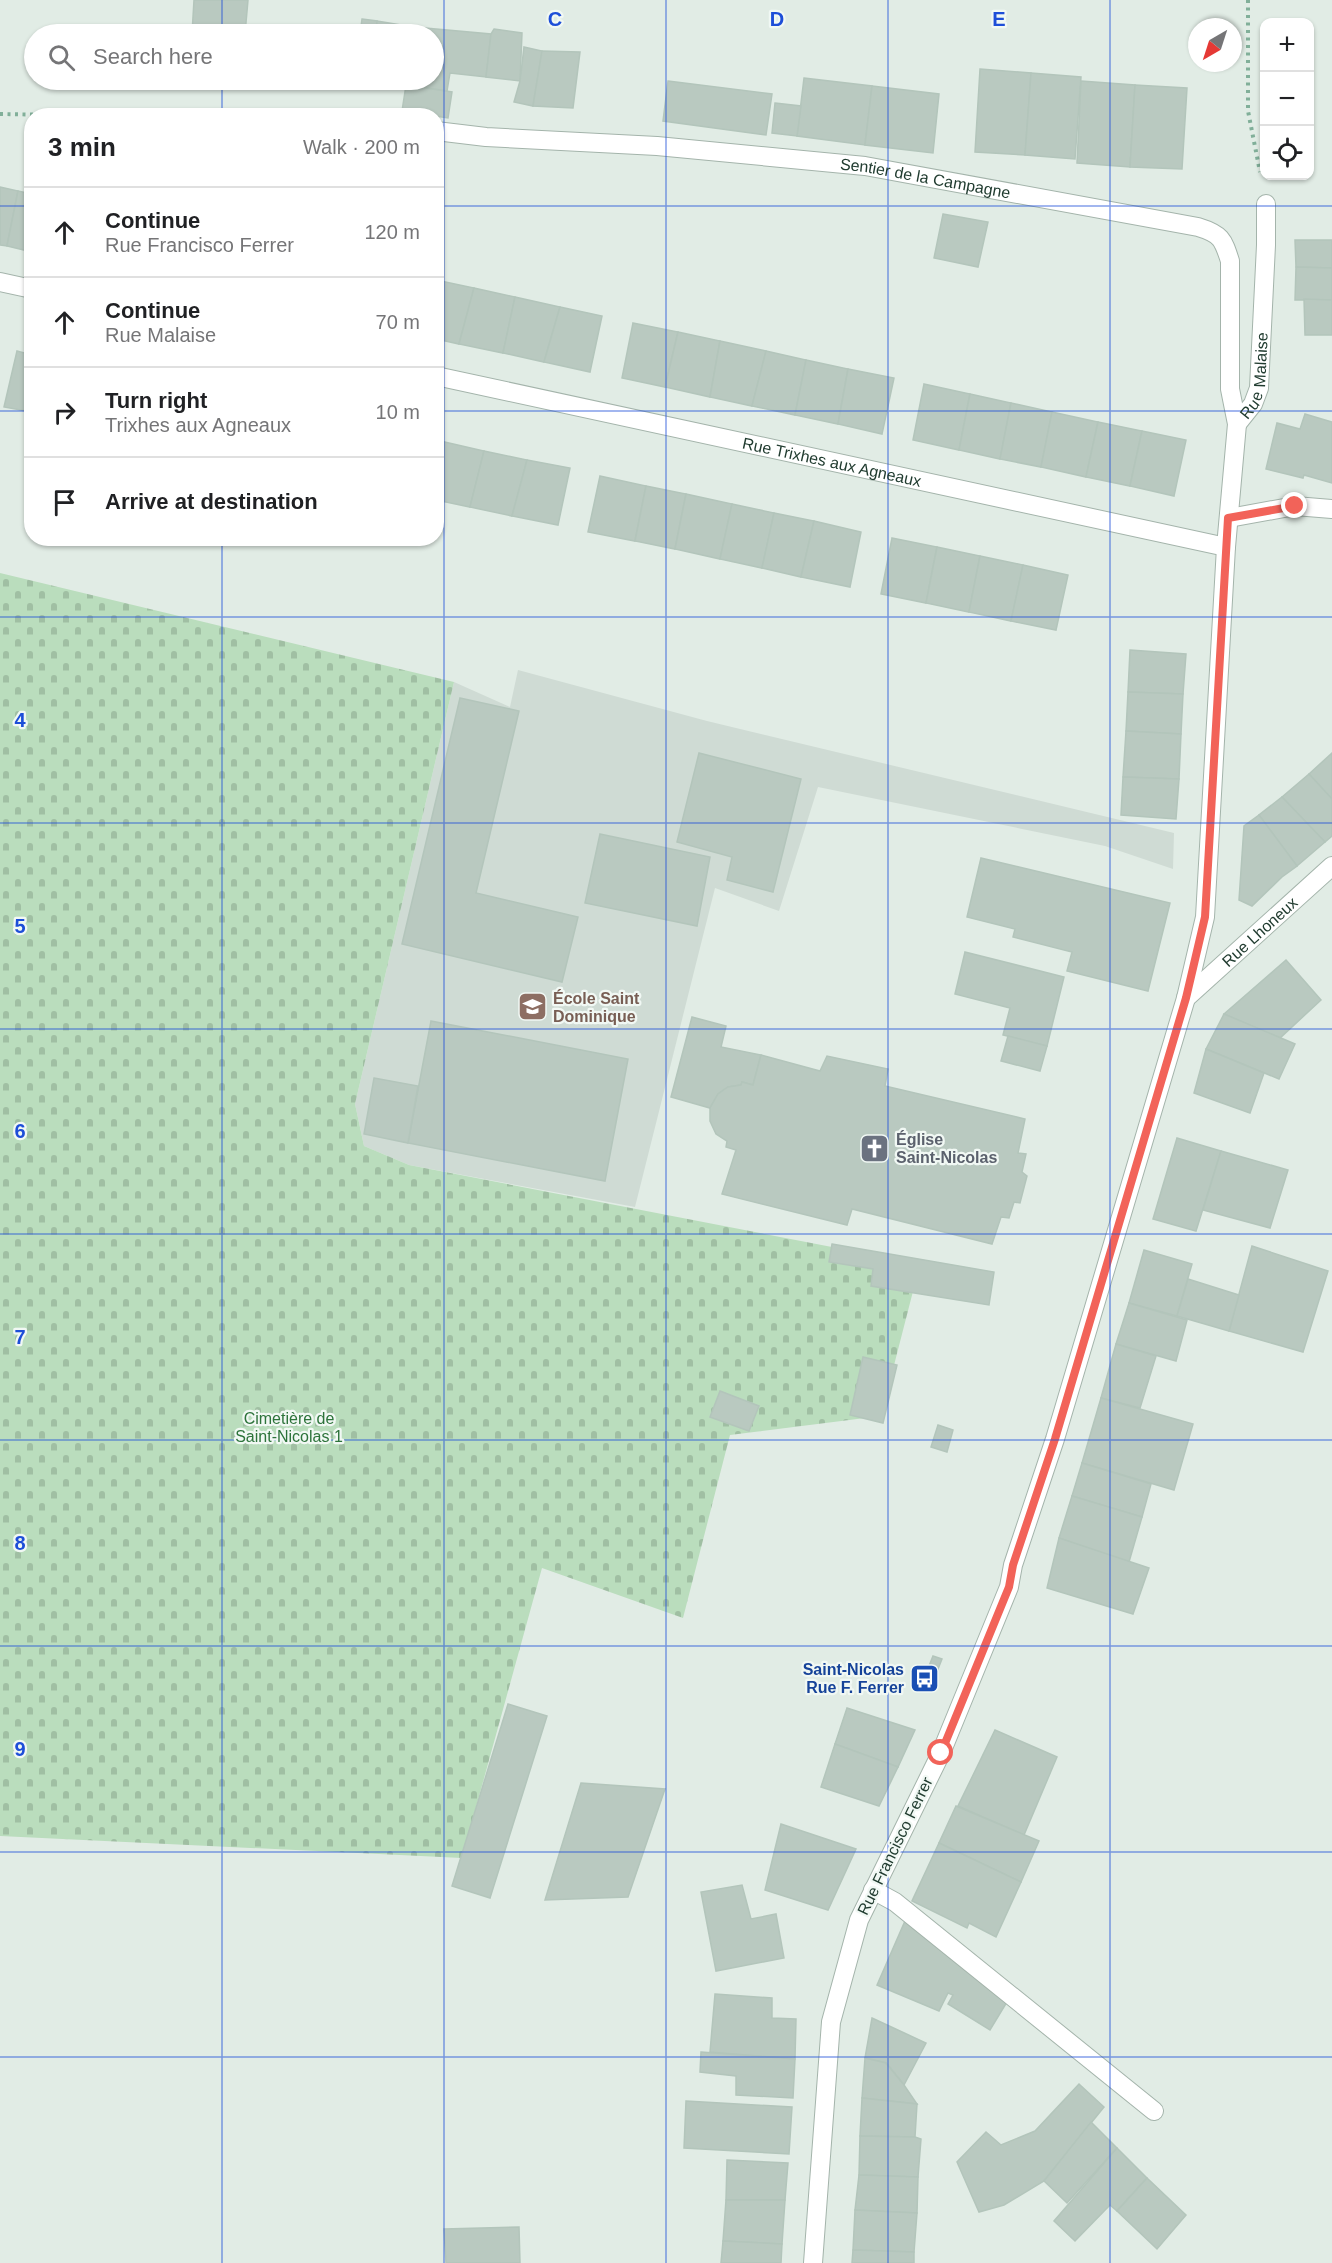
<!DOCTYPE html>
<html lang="en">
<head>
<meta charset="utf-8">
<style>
	:root { --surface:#fff; --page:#f2f2f2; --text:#202124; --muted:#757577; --line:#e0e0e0 }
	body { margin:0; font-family:Arial,sans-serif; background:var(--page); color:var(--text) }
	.controls { position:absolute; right:18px; top:18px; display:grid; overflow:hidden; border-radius:12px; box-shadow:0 2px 4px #0004 }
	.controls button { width:54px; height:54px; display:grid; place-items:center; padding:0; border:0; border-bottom:2px solid var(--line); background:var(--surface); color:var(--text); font:30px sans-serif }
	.compass { position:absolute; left:1188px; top:18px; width:54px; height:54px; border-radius:50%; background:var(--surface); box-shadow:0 2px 4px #0004; rotate:219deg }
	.stop { position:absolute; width:18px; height:18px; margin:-14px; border:4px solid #f26359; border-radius:50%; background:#fff }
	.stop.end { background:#f26359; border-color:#fff; box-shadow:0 2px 6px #0008 }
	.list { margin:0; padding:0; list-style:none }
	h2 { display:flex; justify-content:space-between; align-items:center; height:78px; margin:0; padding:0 24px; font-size:26px }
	h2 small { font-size:20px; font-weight:400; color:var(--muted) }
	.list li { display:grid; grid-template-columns:39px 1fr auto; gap:18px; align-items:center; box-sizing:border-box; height:90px; padding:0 24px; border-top:2px solid var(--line) }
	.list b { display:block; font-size:22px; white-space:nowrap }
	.list p { margin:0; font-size:20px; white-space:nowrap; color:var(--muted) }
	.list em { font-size:20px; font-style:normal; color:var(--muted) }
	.icon { flex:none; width:33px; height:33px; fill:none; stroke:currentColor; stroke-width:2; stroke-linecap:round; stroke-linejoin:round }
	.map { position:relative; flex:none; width:1332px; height:2263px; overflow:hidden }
	.search { position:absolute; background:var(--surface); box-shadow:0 2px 4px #0004; left:24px; top:24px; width:420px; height:66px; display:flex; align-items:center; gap:15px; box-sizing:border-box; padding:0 21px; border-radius:33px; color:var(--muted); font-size:22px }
	.panel { position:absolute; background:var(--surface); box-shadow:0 2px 4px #0004; left:24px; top:108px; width:420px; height:438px; border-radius:24px }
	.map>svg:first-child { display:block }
	.built { fill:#cfdbd4 }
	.cemetery { fill:url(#cemetery-stones) }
	.building { fill:#b9c9c0; stroke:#b3c5bb; stroke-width:1.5 }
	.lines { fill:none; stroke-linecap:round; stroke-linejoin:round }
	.lane-casing { stroke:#a4b4ab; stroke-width:20 }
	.street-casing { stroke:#a4b4ab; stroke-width:20 }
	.path { stroke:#81af99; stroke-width:4; stroke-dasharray:3 4.5; stroke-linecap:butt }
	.lane { stroke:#fff; stroke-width:18 }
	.street { stroke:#fff; stroke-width:18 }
	.route { stroke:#f26359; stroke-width:8 }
	.grid { fill:none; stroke:#1d4ed8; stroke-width:1.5; stroke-opacity:0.55 }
	.labels { text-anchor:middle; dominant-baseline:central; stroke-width:4.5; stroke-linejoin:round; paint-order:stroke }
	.street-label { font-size:16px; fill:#213c30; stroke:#f1f8f4 }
	.education-label { font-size:16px; font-weight:bold; fill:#785e54; stroke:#f1f8f4; text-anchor:start }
	.worship-label { font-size:16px; font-weight:bold; fill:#5b616d; stroke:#f1f8f4; text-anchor:start }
	.park-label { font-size:16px; fill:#2c733a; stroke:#f1f8f4 }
	.transit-label { font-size:16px; font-weight:bold; fill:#164399; stroke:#f1f8f4; text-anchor:end }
	.grid-label { font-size:20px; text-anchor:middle; font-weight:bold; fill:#1d4ed8; stroke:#f1f8f4; stroke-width:4.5; stroke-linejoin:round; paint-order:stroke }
</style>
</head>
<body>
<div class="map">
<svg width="1332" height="2263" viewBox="0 0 1332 2263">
	<defs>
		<pattern id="cemetery-stones" width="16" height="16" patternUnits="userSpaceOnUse" patternTransform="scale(1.5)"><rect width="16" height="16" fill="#baddbd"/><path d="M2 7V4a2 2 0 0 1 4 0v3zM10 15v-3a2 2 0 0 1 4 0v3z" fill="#a0bfa3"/></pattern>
	</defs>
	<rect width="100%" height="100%" fill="#e1ece5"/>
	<path class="built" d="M 518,670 L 707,721 L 1174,833 L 1173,869 L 1105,846 L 818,787 L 779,911 L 715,888 L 635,1207 L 409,1165 L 364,1146 L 355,1104 L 454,682 L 510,707 Z"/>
	<path class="cemetery" d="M 0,573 L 454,682 L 355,1104 L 364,1146 L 409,1165 L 920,1264 L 881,1416 L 730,1435 L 683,1618 L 542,1568 L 462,1858 L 0,1836 Z"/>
	<g class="building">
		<path d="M 194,0 L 248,0 L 245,34 L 192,34 Z"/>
		<path d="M 362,19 L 377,21 L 376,34 L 360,34 Z"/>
		<path d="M 377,21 L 414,27 L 413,34 L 376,34 Z"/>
		<path d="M 414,27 L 491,34 L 486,77 L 450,73 L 447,91 L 406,85 L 407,80 L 434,80 L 434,34 L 413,34 Z"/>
		<path d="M 494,29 L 522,33 L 520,81 L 486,77 L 491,34 Z"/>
		<path d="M 524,47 L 542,51 L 533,106 L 514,102 L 520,81 Z"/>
		<path d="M 542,51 L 580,52 L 573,108 L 533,106 Z"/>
		<path d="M 980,69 L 1031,73 L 1025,155 L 975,152 Z"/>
		<path d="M 1031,73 L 1081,77 L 1075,159 L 1025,155 Z"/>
		<path d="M 804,78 L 872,86 L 865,145 L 797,136 Z"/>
		<path d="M 370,80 L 407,80 L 406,85 Z"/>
		<path d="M 668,81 L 772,94 L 766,135 L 663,121 Z"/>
		<path d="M 1081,81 L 1135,85 L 1130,167 L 1077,163 Z"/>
		<path d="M 406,85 L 452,92 L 448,118 L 402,111 Z"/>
		<path d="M 1135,85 L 1187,88 L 1182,169 L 1130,167 Z"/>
		<path d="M 872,86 L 939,94 L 933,153 L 865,145 Z"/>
		<path d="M 775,103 L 801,106 L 797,136 L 772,133 Z"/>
		<path d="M 0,187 L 18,191 L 7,246 L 0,245 Z"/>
		<path d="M 18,191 L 32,194 L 32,252 L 7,246 Z"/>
		<path d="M 943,214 L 988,222 L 978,267 L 934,258 Z"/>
		<path d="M 1295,240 L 1332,240 L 1332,268 L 1296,267 Z"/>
		<path d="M 1296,267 L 1332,268 L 1332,300 L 1295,300 Z"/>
		<path d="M 436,280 L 474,288 L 459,344 L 436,339 Z"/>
		<path d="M 474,288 L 515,297 L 503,353 L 459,344 Z"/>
		<path d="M 515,297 L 560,307 L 544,362 L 503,353 Z"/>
		<path d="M 1304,299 L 1332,300 L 1332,335 L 1305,335 Z"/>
		<path d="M 560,307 L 602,316 L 590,372 L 544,362 Z"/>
		<path d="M 633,323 L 678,332 L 665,387 L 622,378 Z"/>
		<path d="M 678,332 L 720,341 L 710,397 L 665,387 Z"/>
		<path d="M 720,341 L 766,351 L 752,406 L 710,397 Z"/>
		<path d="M 17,351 L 32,355 L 32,412 L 4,407 Z"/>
		<path d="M 766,351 L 806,360 L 795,415 L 752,406 Z"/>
		<path d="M 806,360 L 848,369 L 838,424 L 795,415 Z"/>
		<path d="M 848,369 L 894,378 L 882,434 L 838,424 Z"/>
		<path d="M 924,384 L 970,394 L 959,450 L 913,440 Z"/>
		<path d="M 970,394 L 1011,403 L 1000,459 L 959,450 Z"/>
		<path d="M 1011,403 L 1052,412 L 1041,467 L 1000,459 Z"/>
		<path d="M 1052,412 L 1098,422 L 1086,477 L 1041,467 Z"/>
		<path d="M 1305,414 L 1332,422 L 1332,483 L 1304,475 L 1303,478 L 1266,469 L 1277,423 L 1300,429 Z"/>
		<path d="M 1098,422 L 1142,431 L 1130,486 L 1086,477 Z"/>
		<path d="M 1142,431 L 1186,440 L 1174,496 L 1130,486 Z"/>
		<path d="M 436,440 L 484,451 L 470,507 L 436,500 Z"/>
		<path d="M 484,451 L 527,460 L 512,516 L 470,507 Z"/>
		<path d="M 527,460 L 570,468 L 558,525 L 512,516 Z"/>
		<path d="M 600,476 L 646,486 L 635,541 L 588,532 Z"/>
		<path d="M 646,486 L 686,494 L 675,549 L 635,541 Z"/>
		<path d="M 686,494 L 732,504 L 720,559 L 675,549 Z"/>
		<path d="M 732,504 L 774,513 L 762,568 L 720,559 Z"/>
		<path d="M 774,513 L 814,521 L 801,577 L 762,568 Z"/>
		<path d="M 814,521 L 861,532 L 850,587 L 801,577 Z"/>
		<path d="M 892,538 L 937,547 L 926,603 L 881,594 Z"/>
		<path d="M 937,547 L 980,556 L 969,612 L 926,603 Z"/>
		<path d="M 980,556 L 1023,565 L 1011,621 L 969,612 Z"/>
		<path d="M 1023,565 L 1068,575 L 1056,630 L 1011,621 Z"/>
		<path d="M 1130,650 L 1186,654 L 1183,694 L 1128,692 Z"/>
		<path d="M 1128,692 L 1183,694 L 1181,734 L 1126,731 Z"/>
		<path d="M 460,698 L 519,711 L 476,893 L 578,917 L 562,982 L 402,944 Z"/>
		<path d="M 1126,731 L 1181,734 L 1179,779 L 1123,777 Z"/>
		<path d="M 699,753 L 801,779 L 773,892 L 727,880 L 732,857 L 677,842 Z"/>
		<path d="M 1332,753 L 1332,799 L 1309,774 Z"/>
		<path d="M 1309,774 L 1332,799 L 1332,836 L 1325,842 L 1282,797 Z"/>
		<path d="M 1123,777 L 1179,779 L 1176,819 L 1121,815 Z"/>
		<path d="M 1282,797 L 1325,842 L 1297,866 L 1259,815 Z"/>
		<path d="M 1259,815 L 1297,866 L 1282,877 L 1252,906 L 1239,900 L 1244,826 Z"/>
		<path d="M 600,834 L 710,857 L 697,926 L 585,903 Z"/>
		<path d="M 981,858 L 1170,903 L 1148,991 L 1067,971 L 1072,952 L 1013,937 L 1015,929 L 967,917 Z"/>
		<path d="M 965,952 L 1064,977 L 1047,1046 L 1003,1035 L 1010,1008 L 955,994 Z"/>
		<path d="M 1286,960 L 1321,1000 L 1280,1038 L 1224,1014 Z"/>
		<path d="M 1224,1014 L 1295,1044 L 1279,1079 L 1206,1049 Z"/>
		<path d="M 692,1017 L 726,1026 L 721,1047 L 761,1055 L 753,1085 L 742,1082 L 741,1085 L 728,1087 L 718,1094 L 710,1108 L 671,1097 Z"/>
		<path d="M 431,1021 L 628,1059 L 605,1181 L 408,1143 Z"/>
		<path d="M 1008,1036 L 1047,1046 L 1040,1071 L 1001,1061 Z"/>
		<path d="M 1206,1049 L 1264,1073 L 1250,1113 L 1194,1093 Z"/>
		<path d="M 761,1055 L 820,1071 L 827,1056 L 888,1069 L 885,1086 L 1025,1119 L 1018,1153 L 1026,1154 L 1022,1172 L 1027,1176 L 1020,1203 L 1014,1202 L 1009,1218 L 1001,1217 L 992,1244 L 852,1209 L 847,1225 L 722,1194 L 736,1150 L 726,1147 L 727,1141 L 716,1134 L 710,1121 L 710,1108 L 718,1094 L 728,1087 L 741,1085 L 742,1082 L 753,1085 Z"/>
		<path d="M 374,1078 L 418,1086 L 408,1143 L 364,1134 Z"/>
		<path d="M 1177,1138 L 1221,1151 L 1196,1231 L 1153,1219 Z"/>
		<path d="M 1221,1151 L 1288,1170 L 1270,1228 L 1203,1210 Z"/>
		<path d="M 832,1244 L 994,1272 L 989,1305 L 871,1286 L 873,1269 L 829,1262 Z"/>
		<path d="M 1252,1246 L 1328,1271 L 1303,1352 L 1229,1331 Z"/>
		<path d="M 1144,1250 L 1192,1264 L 1177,1316 L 1129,1303 Z"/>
		<path d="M 1188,1279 L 1239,1295 L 1229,1331 L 1177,1316 Z"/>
		<path d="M 1129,1303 L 1187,1320 L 1176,1361 L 1116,1344 Z"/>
		<path d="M 1116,1344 L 1156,1356 L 1140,1408 L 1101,1398 Z"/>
		<path d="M 863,1357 L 897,1365 L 883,1423 L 850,1415 Z"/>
		<path d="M 720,1391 L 759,1406 L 749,1431 L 710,1417 Z"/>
		<path d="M 1101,1398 L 1193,1424 L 1174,1490 L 1082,1463 Z"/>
		<path d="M 938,1425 L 953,1430 L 947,1452 L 931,1447 Z"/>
		<path d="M 1082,1463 L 1151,1484 L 1142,1517 L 1072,1496 Z"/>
		<path d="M 1072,1496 L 1142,1517 L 1129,1562 L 1059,1538 Z"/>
		<path d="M 1059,1538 L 1149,1568 L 1133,1614 L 1047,1588 Z"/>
		<path d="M 933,1656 L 942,1659 L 932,1684 L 923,1681 Z"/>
		<path d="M 508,1704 L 547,1716 L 490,1898 L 452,1886 Z"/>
		<path d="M 847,1708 L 915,1730 L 898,1767 L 835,1744 Z"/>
		<path d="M 995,1730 L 1057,1757 L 1024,1835 L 958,1806 Z"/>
		<path d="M 835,1744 L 898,1767 L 879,1806 L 821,1787 Z"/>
		<path d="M 581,1783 L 665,1789 L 628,1897 L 545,1900 Z"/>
		<path d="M 956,1806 L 1039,1841 L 1021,1882 L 939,1843 Z"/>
		<path d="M 781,1824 L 856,1849 L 828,1910 L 765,1890 Z"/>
		<path d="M 939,1843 L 1021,1882 L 996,1937 L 969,1923 L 967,1928 L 912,1901 Z"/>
		<path d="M 742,1885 L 751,1919 L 776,1914 L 784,1958 L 716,1971 L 701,1892 Z"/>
		<path d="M 905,1921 L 1007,2002 L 990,2030 L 948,2004 L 953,1995 L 948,1993 L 939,2011 L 877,1985 Z"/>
		<path d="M 715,1994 L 772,1998 L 772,2018 L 796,2019 L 795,2059 L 710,2052 Z"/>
		<path d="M 872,2018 L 926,2043 L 904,2085 L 886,2063 L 865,2058 Z"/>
		<path d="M 701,2052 L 795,2059 L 793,2098 L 736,2095 L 736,2076 L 700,2072 Z"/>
		<path d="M 865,2058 L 886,2063 L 904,2085 L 917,2104 L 862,2098 Z"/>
		<path d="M 1079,2084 L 1104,2107 L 1044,2181 L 1004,2205 L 979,2212 L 957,2162 L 986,2132 L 1001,2145 L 1035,2131 Z"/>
		<path d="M 862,2098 L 917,2104 L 915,2137 L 860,2136 Z"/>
		<path d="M 686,2101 L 792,2107 L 789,2154 L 684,2148 Z"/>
		<path d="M 1091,2122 L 1117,2148 L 1067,2203 L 1044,2181 Z"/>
		<path d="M 860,2136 L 915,2137 L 921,2139 L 918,2177 L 859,2175 Z"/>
		<path d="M 1117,2148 L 1147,2178 L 1117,2211 L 1110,2205 L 1075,2241 L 1054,2221 Z"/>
		<path d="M 727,2160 L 788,2163 L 785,2200 L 726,2200 Z"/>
		<path d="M 859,2175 L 918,2177 L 917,2213 L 855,2210 Z"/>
		<path d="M 1147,2178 L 1186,2215 L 1157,2249 L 1117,2211 Z"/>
		<path d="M 726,2200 L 785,2200 L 782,2244 L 723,2241 Z"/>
		<path d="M 855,2210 L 917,2213 L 914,2252 L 853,2250 Z"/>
		<path d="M 519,2227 L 520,2263 L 446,2263 L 444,2229 Z"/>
		<path d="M 723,2241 L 782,2244 L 781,2263 L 721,2263 Z"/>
		<path d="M 853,2250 L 914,2252 L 914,2263 L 852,2263 Z"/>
	</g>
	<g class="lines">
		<defs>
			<g id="lane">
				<path id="s1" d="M 1237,424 L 1253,404 L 1259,388 L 1266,245 L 1266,204"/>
				<path d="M 873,1890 L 895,1902 L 1154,2111"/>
			</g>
			<g id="street">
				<path id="s2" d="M 436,131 L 486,137 L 657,146 L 865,166 L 1198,227 C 1221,234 1223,239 1230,261 L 1230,389 L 1237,424 L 1226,547 L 1205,917 L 1186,998 L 1055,1439 L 1013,1565 L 1009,1587 L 941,1753 L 859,1920 L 831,2022 L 813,2263"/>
				<path d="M 0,282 L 32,289"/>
				<path id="s3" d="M 436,376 L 1226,547"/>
				<path d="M 1229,518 L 1295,506 L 1332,509"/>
				<path id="s4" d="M 1186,998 L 1332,866"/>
			</g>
		</defs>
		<use href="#lane" class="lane-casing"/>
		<use href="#street" class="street-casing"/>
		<g class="path">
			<path d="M 1248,0 L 1248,111 L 1260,172"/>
			<path d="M 0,114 L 120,116"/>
		</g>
		<use href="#lane" class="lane"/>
		<use href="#street" class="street"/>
	</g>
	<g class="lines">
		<path class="route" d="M 941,1753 L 1009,1587 L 1013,1565 L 1055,1439 L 1186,998 L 1205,917 L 1228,518 L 1295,506"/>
	</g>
	<path class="grid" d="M 222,0 L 222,34M 444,0 L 444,2263M 666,0 L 666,2263M 888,0 L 888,2263M 1110,0 L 1110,2263M 222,80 L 222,116M 0,206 L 32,206M 436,206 L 1332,206M 0,411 L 32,411M 436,411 L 1332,411M 222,538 L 222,2263M 0,617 L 1332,617M 0,823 L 1332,823M 0,1029 L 1332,1029M 0,1234 L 1332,1234M 0,1440 L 1332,1440M 0,1646 L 1332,1646M 0,1852 L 1332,1852M 0,2057 L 1332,2057"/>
	<defs>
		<symbol id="school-square" viewBox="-11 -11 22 22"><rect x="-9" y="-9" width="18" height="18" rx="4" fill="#8d6e63" stroke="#f1f8f4"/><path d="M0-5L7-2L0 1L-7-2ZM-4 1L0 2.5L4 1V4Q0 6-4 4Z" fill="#fff"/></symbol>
		<symbol id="church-square" viewBox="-11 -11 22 22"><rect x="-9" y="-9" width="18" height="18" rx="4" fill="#6b7280" stroke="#f1f8f4"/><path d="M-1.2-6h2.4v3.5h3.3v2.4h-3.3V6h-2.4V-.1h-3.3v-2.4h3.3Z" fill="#fff"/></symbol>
		<symbol id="bus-square" viewBox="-11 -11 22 22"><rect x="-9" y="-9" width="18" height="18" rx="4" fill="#1a4fb4" stroke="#f1f8f4"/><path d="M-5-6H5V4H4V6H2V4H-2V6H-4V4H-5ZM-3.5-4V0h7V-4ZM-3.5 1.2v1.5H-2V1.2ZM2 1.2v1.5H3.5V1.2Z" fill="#fff"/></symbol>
	</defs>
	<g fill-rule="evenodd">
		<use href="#school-square" x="516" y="990" width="33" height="33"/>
		<use href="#church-square" x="858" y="1132" width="33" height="33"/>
		<use href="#bus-square" x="908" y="1662" width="33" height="33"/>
	</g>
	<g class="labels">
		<g class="street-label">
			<text stroke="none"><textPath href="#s2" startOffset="492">Sentier de la Campagne</textPath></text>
			<text stroke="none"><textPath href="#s1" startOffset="54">Rue Malaise</textPath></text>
			<text stroke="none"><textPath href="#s3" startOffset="405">Rue Trixhes aux Agneaux</textPath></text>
			<text stroke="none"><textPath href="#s4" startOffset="99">Rue Lhoneux</textPath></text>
			<text transform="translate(895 1846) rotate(-64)">Rue Francisco Ferrer</text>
		</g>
		<g class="education-label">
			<text x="553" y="998">École Saint<tspan x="553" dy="18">Dominique</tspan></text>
		</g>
		<g class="worship-label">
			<text x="896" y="1139">Église<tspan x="896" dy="18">Saint-Nicolas</tspan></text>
		</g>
		<g class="park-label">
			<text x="289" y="1418">Cimetière de<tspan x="289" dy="18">Saint-Nicolas 1</tspan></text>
		</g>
		<g class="transit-label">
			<text x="904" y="1669">Saint-Nicolas<tspan x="904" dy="18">Rue F. Ferrer</tspan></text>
		</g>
	</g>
	<g class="grid-label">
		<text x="555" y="26">C</text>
		<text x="777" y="26">D</text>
		<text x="999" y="26">E</text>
		<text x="20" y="727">4</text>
		<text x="20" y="933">5</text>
		<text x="20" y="1138">6</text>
		<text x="20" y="1344">7</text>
		<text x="20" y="1550">8</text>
		<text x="20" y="1756">9</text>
	</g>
</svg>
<div class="controls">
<button>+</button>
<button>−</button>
<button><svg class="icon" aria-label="locate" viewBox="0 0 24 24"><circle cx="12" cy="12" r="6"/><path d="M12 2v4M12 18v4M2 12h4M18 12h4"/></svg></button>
</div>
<svg class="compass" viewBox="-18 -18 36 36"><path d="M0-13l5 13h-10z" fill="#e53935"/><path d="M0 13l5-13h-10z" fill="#757577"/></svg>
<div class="stop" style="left:941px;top:1753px"></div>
<div class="stop end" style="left:1295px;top:506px"></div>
<div class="search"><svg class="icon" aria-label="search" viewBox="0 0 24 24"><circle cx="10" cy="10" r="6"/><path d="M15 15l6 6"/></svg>Search here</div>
<section class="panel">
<h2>3 min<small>Walk · 200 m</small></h2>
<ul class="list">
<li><svg class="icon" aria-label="ahead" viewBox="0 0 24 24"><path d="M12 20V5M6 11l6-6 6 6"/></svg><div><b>Continue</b><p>Rue Francisco Ferrer</p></div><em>120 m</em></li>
<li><svg class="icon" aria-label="ahead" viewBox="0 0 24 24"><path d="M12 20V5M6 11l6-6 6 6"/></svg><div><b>Continue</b><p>Rue Malaise</p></div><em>70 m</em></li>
<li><svg class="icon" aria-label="right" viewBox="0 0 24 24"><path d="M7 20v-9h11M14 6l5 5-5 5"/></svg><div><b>Turn right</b><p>Trixhes aux Agneaux</p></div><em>10 m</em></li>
<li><svg class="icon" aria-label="arrive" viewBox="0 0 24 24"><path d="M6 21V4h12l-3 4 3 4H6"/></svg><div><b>Arrive at destination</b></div></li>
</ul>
</section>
</div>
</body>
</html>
